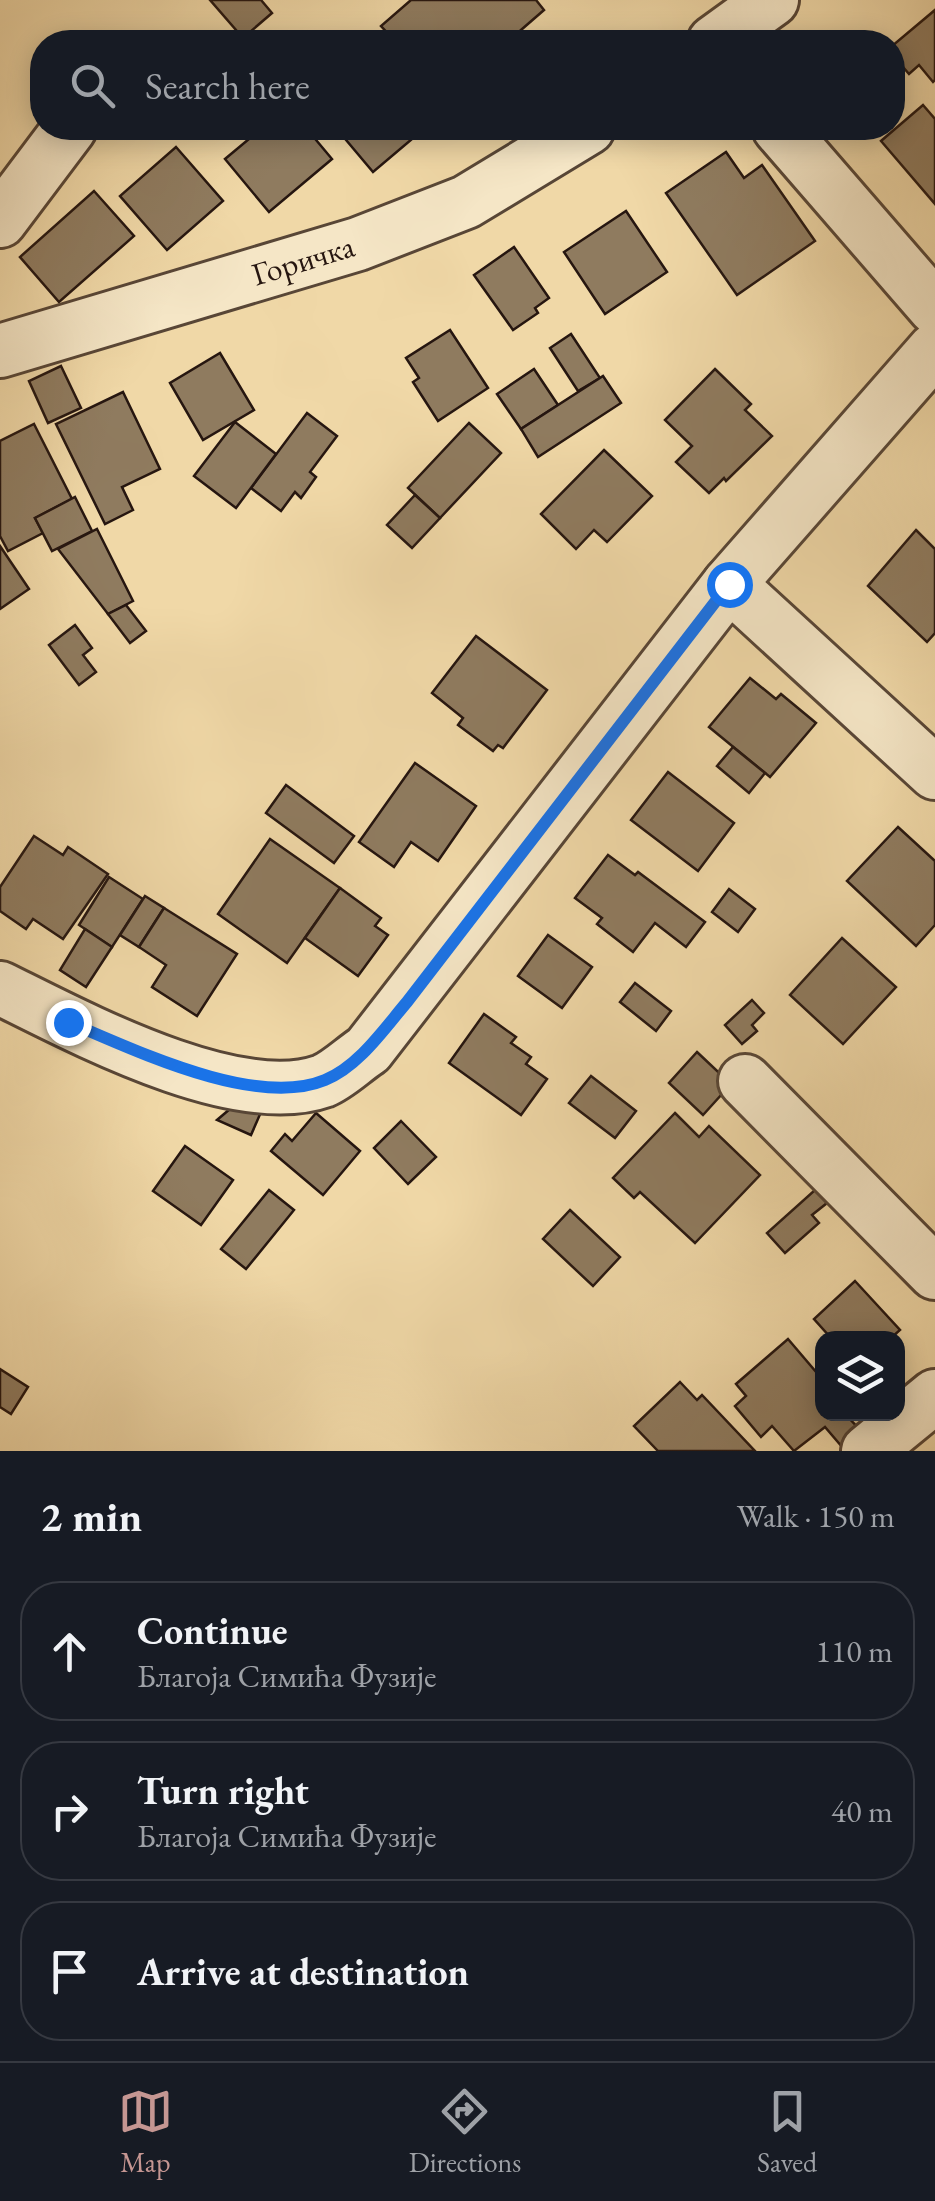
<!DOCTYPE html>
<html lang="en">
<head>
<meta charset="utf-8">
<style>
	:root { --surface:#171b24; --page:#242831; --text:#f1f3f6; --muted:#9ea1a6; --line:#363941; --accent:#c59692 }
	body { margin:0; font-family:"EB Garamond",serif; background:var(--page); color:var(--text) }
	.controls { position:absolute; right:30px; bottom:30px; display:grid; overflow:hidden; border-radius:20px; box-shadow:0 5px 25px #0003 }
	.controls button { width:90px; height:90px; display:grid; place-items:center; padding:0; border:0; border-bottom:2px solid var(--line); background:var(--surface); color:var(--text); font:50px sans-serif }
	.stop { position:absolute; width:30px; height:30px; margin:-22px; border:8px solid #1a73e8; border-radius:50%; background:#fff }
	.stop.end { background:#1a73e8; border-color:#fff; box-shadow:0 2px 10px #0008 }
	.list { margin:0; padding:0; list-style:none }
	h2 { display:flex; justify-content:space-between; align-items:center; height:130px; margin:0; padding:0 40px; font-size:42px }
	h2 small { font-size:32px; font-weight:400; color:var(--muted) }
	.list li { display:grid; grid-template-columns:65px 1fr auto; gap:30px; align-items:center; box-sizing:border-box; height:140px; margin:0 20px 20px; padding:0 20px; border:2px solid var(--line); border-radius:40px }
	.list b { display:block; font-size:38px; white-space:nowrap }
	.list p { margin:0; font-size:32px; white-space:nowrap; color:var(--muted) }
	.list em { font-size:32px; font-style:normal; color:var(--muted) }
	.icon { flex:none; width:55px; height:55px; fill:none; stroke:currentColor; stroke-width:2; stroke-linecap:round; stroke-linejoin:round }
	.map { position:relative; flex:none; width:935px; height:1451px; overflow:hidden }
	.search { position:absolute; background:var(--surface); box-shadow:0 5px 25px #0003; left:30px; right:30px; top:30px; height:110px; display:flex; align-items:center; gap:25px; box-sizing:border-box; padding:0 35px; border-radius:40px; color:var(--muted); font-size:38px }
	.sheet { height:610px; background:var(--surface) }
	nav { display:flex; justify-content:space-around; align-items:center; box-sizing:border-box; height:140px; border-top:2px solid var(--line); background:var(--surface); font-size:28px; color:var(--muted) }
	nav a { display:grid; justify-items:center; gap:5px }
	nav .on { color:var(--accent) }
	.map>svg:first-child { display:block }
	.building { fill:#8f7b5f; stroke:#261610; stroke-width:2.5 }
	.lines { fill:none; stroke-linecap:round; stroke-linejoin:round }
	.minor-casing { stroke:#584636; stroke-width:58 }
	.minor { stroke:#f5e6c6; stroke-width:52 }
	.route { stroke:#1a73e8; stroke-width:12 }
	.labels { text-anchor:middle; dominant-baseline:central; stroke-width:8; stroke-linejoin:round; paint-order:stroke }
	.street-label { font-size:32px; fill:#261610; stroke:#f5e6c6 }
</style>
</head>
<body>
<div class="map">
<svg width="935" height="1451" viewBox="0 0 935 1451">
	<rect width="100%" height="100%" fill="#f0d8a7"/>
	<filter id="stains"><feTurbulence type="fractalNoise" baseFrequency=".002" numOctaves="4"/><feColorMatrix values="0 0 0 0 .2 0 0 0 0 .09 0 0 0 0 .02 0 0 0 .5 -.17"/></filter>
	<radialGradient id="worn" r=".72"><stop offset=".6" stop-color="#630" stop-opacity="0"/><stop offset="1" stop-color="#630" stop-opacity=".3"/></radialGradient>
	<g class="building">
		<path d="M 210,0 L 261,0 L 272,13 L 243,38 Z"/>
		<path d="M 411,0 L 536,0 L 544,10 L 521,30 L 527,37 L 521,42 L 396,42 L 381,26 Z"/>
		<path d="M 935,10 L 935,80 L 933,82 L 919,65 L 909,74 L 892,54 L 892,46 Z"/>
		<path d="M 923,105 L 935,119 L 935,204 L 881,141 Z"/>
		<path d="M 262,128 L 306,128 L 332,159 L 269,212 L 225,159 Z"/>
		<path d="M 336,128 L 425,128 L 373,172 Z"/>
		<path d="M 176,147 L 223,201 L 167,250 L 120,196 Z"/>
		<path d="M 726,152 L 744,178 L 762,165 L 815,241 L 737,295 L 666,193 Z"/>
		<path d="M 94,191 L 134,236 L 59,302 L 20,257 Z"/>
		<path d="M 626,211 L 667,272 L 605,314 L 564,252 Z"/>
		<path d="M 514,247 L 549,298 L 535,308 L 538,313 L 513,330 L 474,275 Z"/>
		<path d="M 450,330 L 488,388 L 438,421 L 413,382 L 419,378 L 406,358 Z"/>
		<path d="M 571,334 L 600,378 L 578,391 L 550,348 Z"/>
		<path d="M 220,353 L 254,410 L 203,440 L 170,383 Z"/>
		<path d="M 61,366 L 81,408 L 48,423 L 29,381 Z"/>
		<path d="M 534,369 L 558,405 L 521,429 L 497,394 Z"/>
		<path d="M 715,369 L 751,404 L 745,410 L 772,436 L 726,481 L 724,478 L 709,493 L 676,462 L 692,446 L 665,420 Z"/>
		<path d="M 603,376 L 621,403 L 538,457 L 521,429 Z"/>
		<path d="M 123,392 L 160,469 L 122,487 L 133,510 L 105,524 L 56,424 Z"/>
		<path d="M 307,413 L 337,436 L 310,472 L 316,477 L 301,498 L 295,492 L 281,511 L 251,488 Z"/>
		<path d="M 235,422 L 276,454 L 236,508 L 194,476 Z"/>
		<path d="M 469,423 L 501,453 L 440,518 L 408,488 Z"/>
		<path d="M 34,424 L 72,499 L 35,518 L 43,533 L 8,551 L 0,536 L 0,441 Z"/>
		<path d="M 604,450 L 652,496 L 607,542 L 594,530 L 576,549 L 541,514 Z"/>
		<path d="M 415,495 L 440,518 L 412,548 L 387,525 Z"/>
		<path d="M 75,497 L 92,531 L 52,551 L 35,518 Z"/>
		<path d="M 97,529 L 133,601 L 108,614 L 58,549 Z"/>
		<path d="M 916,530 L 935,549 L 935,633 L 927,642 L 868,586 Z"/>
		<path d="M 0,546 L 29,589 L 0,609 Z"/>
		<path d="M 126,605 L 146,631 L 130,643 L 108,614 Z"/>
		<path d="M 75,625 L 92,648 L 83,655 L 96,672 L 79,685 L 49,645 Z"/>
		<path d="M 476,636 L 547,690 L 503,748 L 498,745 L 493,751 L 458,725 L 463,718 L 432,693 Z"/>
		<path d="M 750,678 L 776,699 L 781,694 L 816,723 L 770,777 L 709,727 Z"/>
		<path d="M 733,747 L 765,773 L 749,793 L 717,766 Z"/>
		<path d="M 415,763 L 476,806 L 438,861 L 411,842 L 394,867 L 359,842 Z"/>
		<path d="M 668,772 L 734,823 L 698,871 L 631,820 Z"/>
		<path d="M 286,785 L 354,836 L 334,863 L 266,813 Z"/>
		<path d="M 898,827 L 935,861 L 935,925 L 916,946 L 847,881 Z"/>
		<path d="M 34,836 L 63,855 L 68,847 L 108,874 L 63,939 L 33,919 L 26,929 L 0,911 L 0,887 Z"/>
		<path d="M 270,839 L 340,888 L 287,963 L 218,914 Z"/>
		<path d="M 608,855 L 635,875 L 638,872 L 705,922 L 686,947 L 655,923 L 633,952 L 597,924 L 602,918 L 575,898 Z"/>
		<path d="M 109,877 L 143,899 L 112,947 L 79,925 Z"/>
		<path d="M 340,888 L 381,918 L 375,926 L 388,935 L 358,976 L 305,938 Z"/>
		<path d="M 729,889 L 755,909 L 738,932 L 712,912 Z"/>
		<path d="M 145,896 L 164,908 L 139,947 L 120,935 Z"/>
		<path d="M 164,908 L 237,954 L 197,1016 L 152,987 L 166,965 L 139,947 Z"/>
		<path d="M 85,929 L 112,947 L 86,987 L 60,970 Z"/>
		<path d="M 548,935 L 592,967 L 562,1008 L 518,976 Z"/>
		<path d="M 842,938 L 896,987 L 843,1044 L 790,995 Z"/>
		<path d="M 635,983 L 671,1011 L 656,1031 L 620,1002 Z"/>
		<path d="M 752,1000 L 764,1013 L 752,1025 L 757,1031 L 742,1044 L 725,1025 Z"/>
		<path d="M 484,1014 L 516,1037 L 511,1043 L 531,1057 L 526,1064 L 547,1079 L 521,1115 L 449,1063 Z"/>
		<path d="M 697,1052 L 731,1084 L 703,1115 L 669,1083 Z"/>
		<path d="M 591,1076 L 636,1111 L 615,1138 L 569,1103 Z"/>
		<path d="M 237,1103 L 261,1112 L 251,1135 L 217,1120 Z"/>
		<path d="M 316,1113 L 360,1151 L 323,1195 L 271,1151 L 285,1134 L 292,1141 Z"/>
		<path d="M 675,1113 L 699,1137 L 709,1126 L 760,1175 L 695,1243 L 640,1192 L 634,1198 L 613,1178 Z"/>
		<path d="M 401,1121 L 436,1157 L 408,1184 L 374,1148 Z"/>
		<path d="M 185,1146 L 233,1180 L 201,1225 L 153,1191 Z"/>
		<path d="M 269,1190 L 294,1210 L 246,1269 L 221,1249 Z"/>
		<path d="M 815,1190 L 827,1203 L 812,1215 L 819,1223 L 785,1253 L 767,1233 Z"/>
		<path d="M 570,1210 L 620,1257 L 593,1286 L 543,1239 Z"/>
		<path d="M 855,1281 L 900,1330 L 891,1338 L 831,1338 L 814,1319 Z"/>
		<path d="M 788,1339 L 822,1379 L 822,1414 L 845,1414 L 862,1432 L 843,1448 L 825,1427 L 794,1451 L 772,1426 L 761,1437 L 735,1406 L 746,1396 L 736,1384 Z"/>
		<path d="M 0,1369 L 28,1387 L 11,1414 L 0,1407 Z"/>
		<path d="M 680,1382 L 697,1400 L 702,1395 L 755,1451 L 658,1451 L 634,1426 Z"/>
	</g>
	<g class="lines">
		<defs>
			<g id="minor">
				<path d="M 714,42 L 772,0"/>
				<path d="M 779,128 L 935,308"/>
				<path d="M 0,221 L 70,128"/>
				<path d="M 0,351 L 358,244 L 466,202 L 588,128"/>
				<path d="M 729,584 L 935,773"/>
				<path d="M 0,988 C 79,1027 236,1112 323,1081 C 338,1075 354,1059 368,1050 L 729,584 L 935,349"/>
				<path d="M 745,1081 L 935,1273"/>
				<path d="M 868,1451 L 935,1396"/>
			</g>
		</defs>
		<use href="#minor" class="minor-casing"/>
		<use href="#minor" class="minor"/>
	</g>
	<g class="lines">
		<path class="route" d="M 68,1022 C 133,1049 255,1109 325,1080 C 359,1066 384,1029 407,1002 L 729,584"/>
	</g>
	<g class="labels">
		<g class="street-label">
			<text transform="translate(303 260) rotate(-17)">Горичка</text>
		</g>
	</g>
	<rect width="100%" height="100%" filter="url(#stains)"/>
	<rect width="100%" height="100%" fill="url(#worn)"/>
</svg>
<div class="controls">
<button><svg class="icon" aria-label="layers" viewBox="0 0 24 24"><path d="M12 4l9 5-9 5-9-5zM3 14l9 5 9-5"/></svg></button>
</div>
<div class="stop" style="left:729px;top:584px"></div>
<div class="stop end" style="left:68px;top:1022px"></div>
<div class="search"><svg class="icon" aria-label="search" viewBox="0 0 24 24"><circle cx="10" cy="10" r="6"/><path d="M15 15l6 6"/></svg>Search here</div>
</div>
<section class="sheet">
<h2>2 min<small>Walk · 150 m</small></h2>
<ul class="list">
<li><svg class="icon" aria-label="ahead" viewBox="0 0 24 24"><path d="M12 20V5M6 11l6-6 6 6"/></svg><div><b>Continue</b><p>Благоја Симића Фузије</p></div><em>110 m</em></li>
<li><svg class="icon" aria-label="right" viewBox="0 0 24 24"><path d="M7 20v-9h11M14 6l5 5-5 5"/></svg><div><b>Turn right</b><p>Благоја Симића Фузије</p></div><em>40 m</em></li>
<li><svg class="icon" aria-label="arrive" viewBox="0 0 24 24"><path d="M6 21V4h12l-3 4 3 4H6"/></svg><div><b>Arrive at destination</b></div></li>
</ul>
</section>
<nav>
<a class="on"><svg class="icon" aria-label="map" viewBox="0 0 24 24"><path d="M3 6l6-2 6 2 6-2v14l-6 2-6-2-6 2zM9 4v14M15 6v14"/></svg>Map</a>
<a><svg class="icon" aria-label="directions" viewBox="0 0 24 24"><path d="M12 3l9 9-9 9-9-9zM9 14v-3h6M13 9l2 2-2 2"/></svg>Directions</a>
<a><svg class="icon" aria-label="saved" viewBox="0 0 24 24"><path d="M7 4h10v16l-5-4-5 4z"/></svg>Saved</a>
</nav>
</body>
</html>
